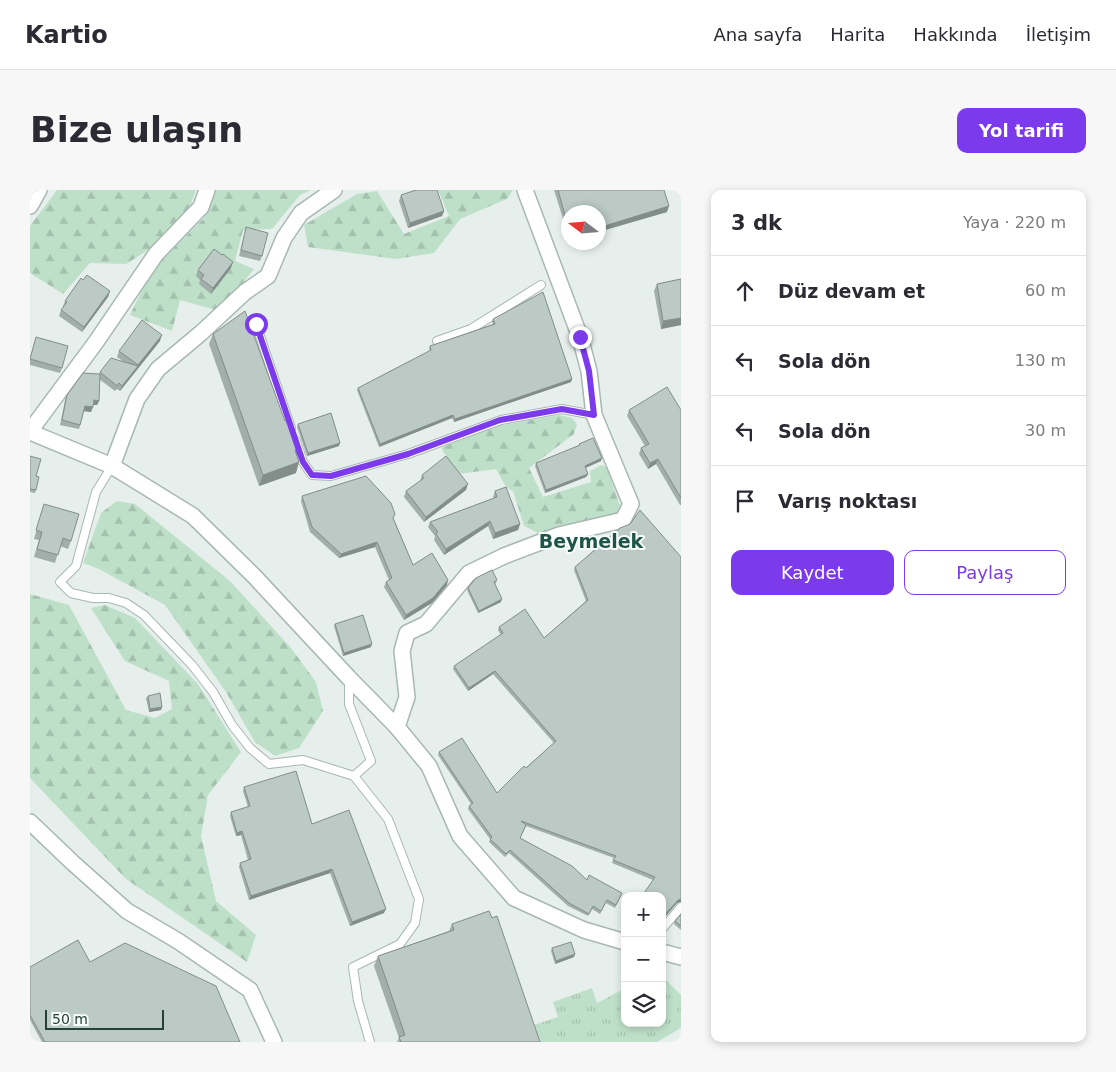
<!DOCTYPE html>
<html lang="tr">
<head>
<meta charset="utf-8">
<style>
	:root { --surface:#fff; --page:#f7f7f7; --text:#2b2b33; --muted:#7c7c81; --line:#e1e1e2; --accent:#7c3aed }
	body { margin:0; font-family:"DejaVu Sans",sans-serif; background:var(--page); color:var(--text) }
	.controls { position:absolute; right:15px; bottom:15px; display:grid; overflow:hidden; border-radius:10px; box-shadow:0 2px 8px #0003 }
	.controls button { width:45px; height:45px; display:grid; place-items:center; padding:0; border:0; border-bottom:1px solid var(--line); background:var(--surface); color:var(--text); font:25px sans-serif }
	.compass { position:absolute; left:531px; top:15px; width:45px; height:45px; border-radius:50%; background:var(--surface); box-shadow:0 2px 8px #0003; rotate:286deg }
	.scale { position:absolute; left:15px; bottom:12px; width:119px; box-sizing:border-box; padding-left:5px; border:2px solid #24423a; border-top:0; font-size:14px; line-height:18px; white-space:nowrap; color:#24423a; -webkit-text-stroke:4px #f7fbf9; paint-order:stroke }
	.stop { position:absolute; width:15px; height:15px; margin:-11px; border:4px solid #7c3aed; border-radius:50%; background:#fff }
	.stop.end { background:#7c3aed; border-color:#fff; box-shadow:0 1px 5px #0008 }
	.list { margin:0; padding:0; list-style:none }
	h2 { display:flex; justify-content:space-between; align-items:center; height:65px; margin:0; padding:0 20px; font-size:21px }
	h2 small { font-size:16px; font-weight:400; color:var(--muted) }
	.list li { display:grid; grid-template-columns:32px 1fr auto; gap:15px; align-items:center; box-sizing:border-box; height:70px; padding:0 20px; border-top:1px solid var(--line) }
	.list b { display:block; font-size:19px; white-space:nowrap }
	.list em { font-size:16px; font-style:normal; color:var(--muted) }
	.actions { display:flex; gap:10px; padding:15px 20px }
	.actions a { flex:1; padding:11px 0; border:1px solid var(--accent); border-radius:10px; text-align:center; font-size:18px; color:var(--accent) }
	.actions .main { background:var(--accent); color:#fff }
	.icon { flex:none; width:28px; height:28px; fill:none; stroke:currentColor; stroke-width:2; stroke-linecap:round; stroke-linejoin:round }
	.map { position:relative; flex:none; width:651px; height:852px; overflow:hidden; border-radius:10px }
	header { display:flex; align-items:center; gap:30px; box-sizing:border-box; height:70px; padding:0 25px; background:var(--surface); border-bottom:1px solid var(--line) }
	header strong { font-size:24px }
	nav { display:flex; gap:28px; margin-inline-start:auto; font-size:18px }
	.intro { display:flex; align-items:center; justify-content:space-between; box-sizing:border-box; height:120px; padding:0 30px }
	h1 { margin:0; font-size:35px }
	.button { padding:12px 22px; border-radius:10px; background:var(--accent); color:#fff; font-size:18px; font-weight:700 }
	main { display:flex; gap:30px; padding:0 30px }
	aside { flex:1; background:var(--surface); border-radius:10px; box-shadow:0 2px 8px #0003 }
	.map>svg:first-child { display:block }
	.grass { fill:url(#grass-tufts) }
	.forest { fill:url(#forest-firs) }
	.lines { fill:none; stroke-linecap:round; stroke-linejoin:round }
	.lane-casing { stroke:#a8b8b2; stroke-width:10 }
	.street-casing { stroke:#a8b8b2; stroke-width:18 }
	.lane { stroke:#fff; stroke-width:8 }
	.street { stroke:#fff; stroke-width:15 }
	.wall { fill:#a1aea9 }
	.shaded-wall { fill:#838d89 }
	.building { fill:#bbcac4; stroke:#838d89 }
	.route { stroke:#7c3aed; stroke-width:6 }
	.labels { text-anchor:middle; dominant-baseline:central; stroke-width:4; stroke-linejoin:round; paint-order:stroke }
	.district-label { font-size:19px; font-weight:bold; fill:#1f5548; stroke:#f7fbf9 }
</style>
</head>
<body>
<header>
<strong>Kartio</strong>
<nav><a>Ana sayfa</a><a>Harita</a><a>Hakkında</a><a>İletişim</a></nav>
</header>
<div class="intro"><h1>Bize ulaşın</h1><a class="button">Yol tarifi</a></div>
<main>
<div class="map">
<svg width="651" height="852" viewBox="0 0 651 852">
	<defs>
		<pattern id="grass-tufts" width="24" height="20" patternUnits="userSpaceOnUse" patternTransform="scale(1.25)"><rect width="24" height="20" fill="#bfe0c8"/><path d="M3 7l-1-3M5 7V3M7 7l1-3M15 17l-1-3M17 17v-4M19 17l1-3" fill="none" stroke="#a4c1ad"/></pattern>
		<pattern id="forest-firs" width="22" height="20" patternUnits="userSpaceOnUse" patternTransform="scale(1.25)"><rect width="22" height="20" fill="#bfe0c8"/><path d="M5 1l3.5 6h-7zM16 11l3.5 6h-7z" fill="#a4c1ad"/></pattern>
	</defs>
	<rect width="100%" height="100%" fill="#e6efeb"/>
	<path class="grass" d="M 632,789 L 636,790 L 651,805 L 651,838 L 627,852 L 510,852 L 504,835 L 528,827 L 523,812 L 562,798 L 567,813 L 592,800 L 595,796 L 595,833 L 632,833 Z"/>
	<g class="forest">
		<path d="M 27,0 L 166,0 L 160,17 L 121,58 L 96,74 L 60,73 L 33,104 L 0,83 L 0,36 Z"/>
		<path d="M 183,0 L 281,0 L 270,5 L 242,39 L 213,40 L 205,71 L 224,79 L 203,105 L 186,120 L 150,110 L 142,141 L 100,125 L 121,81 L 174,28 Z"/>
		<path d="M 408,0 L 483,0 L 477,9 L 430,29 L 404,63 L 366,69 L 278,57 L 274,35 L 327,4 L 347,1 L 374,44 L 419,26 Z"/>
		<path d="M 530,225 L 542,228 L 547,234 L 544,244 L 499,278 L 513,307 L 561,292 L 560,281 L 571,275 L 577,277 L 591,319 L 582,328 L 512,345 L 494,336 L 483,301 L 476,297 L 466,279 L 428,284 L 411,258 L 461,237 Z"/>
		<path d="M 87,311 L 105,314 L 200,391 L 261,458 L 286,492 L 293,521 L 269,558 L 245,566 L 225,552 L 196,502 L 135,415 L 69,379 L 53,373 L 71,323 Z"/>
		<path d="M 0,404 L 39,415 L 96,520 L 125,528 L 142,519 L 139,491 L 95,471 L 61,418 L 75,415 L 105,428 L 168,494 L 211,562 L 178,605 L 171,646 L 186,711 L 226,745 L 217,772 L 96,689 L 0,588 Z"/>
	</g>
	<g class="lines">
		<defs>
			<g id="lane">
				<path d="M 226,134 L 261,238"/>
				<path d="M 407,151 L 441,139 L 511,95"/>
				<path d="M 266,251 L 273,272 L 282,285 L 301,286 L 378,264 L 471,230 L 532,219 L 564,225"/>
				<path d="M 82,276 L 66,302 L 46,376 L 30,392 L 41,403 L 63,408 L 79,408 L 96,413 L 114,425 L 162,475 L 183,502 L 202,535 L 220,558 L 239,574 L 273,570 L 324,586 L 358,629 L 389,709 L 385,733 L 370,754 L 323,777 L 328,811 L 340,852"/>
				<path d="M 319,490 L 319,514 L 341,571 L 324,586"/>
				<path d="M 632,739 L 651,717"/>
			</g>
			<g id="street">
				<path d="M 0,16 L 9,0"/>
				<path d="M 0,241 L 66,152 L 126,64 L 171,17 L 177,0"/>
				<path d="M 0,242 L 82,276 L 163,326 L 225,387 L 319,488 L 367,537 L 399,576 L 430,646 L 484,708 L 554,740 L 595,752"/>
				<path d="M 82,276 L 107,209 L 128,179 L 171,143 L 215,102 L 238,86 L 254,48 L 271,23 L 304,0"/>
				<path d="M 367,537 L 377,507 L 372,461 L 377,443 L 396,434 L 439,383 L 474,366 L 529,345 L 593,330 L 601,314 L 564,225 L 559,181 L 550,147 L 495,0"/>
				<path d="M 0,632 L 43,673 L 97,721 L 148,751 L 220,800 L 244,852"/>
				<path d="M 632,762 L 651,767"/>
			</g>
		</defs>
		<use href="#lane" class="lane-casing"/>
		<use href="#street" class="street-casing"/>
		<use href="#lane" class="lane"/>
		<use href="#street" class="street"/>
	</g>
	<g class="wall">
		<path d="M 524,0 L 634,0 L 637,22 L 568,42 L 568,22 L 538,22 L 538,41 L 537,42 Z"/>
		<path d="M 371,5 L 414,21 L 412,26 L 378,38 L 369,11 Z"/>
		<path d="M 216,37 L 232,66 L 230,71 L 209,66 Z"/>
		<path d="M 192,65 L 201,78 L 181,104 L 169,94 L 170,90 L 166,86 L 168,80 Z"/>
		<path d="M 651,89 L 651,135 L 631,139 L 624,101 L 627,94 Z"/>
		<path d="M 53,90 L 80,101 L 78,107 L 52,142 L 29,126 L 31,120 L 34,117 L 33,116 L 35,111 Z"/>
		<path d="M 463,129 L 542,189 L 541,192 L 424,232 L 422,228 L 349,257 L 327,200 L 328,198 L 400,161 L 399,159 L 400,156 L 463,134 L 462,132 Z"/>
		<path d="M 183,144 L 267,266 L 266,283 L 229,296 L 179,154 Z"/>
		<path d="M 6,147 L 32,178 L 30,183 L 0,175 L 0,168 Z"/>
		<path d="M 130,151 L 90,201 L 87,199 L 85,201 L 69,189 L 69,211 L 67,215 L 63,215 L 61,222 L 54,221 L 49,239 L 30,235 L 35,210 L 37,205 L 69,184 L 70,182 L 94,172 L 87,167 L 89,161 Z"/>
		<path d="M 599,220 L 651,220 L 651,315 L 650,315 L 626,274 L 618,279 L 609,264 L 611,258 L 615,256 L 597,226 Z"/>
		<path d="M 268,234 L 309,256 L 277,266 L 267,237 Z"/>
		<path d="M 549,254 L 571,271 L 555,278 L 558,284 L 556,287 L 515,303 L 505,276 L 506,273 L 549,256 Z"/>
		<path d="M 0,266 L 6,286 L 9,287 L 5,303 L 0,302 Z"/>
		<path d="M 392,285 L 436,300 L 394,332 L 374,307 L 376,301 L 390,291 Z"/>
		<path d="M 465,301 L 490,334 L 488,340 L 463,349 L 458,336 L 414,365 L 404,350 L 405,346 L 398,337 L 400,332 L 464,308 L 463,307 Z"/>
		<path d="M 272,306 L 363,328 L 383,375 L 417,395 L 402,413 L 374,430 L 354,397 L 356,392 L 359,390 L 345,357 L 309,368 L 280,342 L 271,311 Z"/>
		<path d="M 14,314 L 41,351 L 38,359 L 30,356 L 25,373 L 4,367 L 9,350 L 4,349 Z"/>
		<path d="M 590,338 L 647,713 L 632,730 L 632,706 L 623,690 L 582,673 L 584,668 L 496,636 L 490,648 L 557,690 L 592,703 L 585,718 L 576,713 L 570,724 L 562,719 L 558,726 L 538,716 L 479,663 L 475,667 L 459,652 L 460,649 L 438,619 L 439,616 L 441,614 L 408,565 L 409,562 L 467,603 L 524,553 L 463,484 L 438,501 L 423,479 L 424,476 L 471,445 L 468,440 L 469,437 L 514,448 L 556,411 L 544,380 L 545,377 Z"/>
		<path d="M 467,390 L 466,393 L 465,394 L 471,412 L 448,423 L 437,400 L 438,398 Z"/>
		<path d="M 305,434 L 341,457 L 313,466 L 304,436 Z"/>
		<path d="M 118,506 L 132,517 L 131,520 L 119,522 L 116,508 Z"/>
		<path d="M 214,597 L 282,634 L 354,723 L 320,736 L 300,683 L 219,710 L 209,677 L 210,673 L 218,670 L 211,645 L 206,646 L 200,626 L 201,622 L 218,617 L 213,601 Z"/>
		<path d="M 651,724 L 651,740 L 644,734 L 645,731 Z"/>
		<path d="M 422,734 L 510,852 L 367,852 L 369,848 L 344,776 L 348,766 L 419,741 Z"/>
		<path d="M 522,758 L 545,764 L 544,767 L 525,774 L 521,761 Z"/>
		<path d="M 60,772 L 210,852 L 12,852 L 0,830 L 0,777 Z"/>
	</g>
	<g class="shaded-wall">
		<path d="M 639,16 L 637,22 L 568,42 L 568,38 Z"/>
		<path d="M 414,21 L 412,26 L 378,38 L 380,33 Z"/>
		<path d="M 203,72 L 201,78 L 181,104 L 183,98 Z"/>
		<path d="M 80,101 L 78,107 L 52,142 L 54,137 Z"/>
		<path d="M 651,128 L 651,135 L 631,139 L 633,131 Z"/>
		<path d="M 132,145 L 130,151 L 106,181 L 108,175 Z"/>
		<path d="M 108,176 L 106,181 L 90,201 L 92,196 Z"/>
		<path d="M 542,189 L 541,192 L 424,232 L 425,229 Z"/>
		<path d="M 64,210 L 69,211 L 67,215 L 62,215 Z"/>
		<path d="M 55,216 L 63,217 L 61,222 L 53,221 Z"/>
		<path d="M 423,225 L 422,228 L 349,257 L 350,254 Z"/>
		<path d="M 310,253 L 309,256 L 277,266 L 278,263 Z"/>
		<path d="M 270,259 L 266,269 L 265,260 Z"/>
		<path d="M 572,268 L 571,271 L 553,279 L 555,276 Z"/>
		<path d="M 628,269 L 626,274 L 618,279 L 620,273 Z"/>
		<path d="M 269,272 L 266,283 L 229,296 L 233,285 Z"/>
		<path d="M 558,284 L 556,287 L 515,303 L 516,300 Z"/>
		<path d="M 438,294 L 436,300 L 394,332 L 396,327 Z"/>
		<path d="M 460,331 L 458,336 L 414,365 L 416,359 Z"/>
		<path d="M 490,334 L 488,340 L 463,349 L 465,343 Z"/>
		<path d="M 347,352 L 345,357 L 309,368 L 311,364 Z"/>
		<path d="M 418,390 L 417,395 L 402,413 L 374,430 L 376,425 Z"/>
		<path d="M 472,409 L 471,412 L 448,423 L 449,421 Z"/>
		<path d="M 342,454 L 341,457 L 313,466 L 314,463 Z"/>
		<path d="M 465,481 L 463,484 L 438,501 L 439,498 Z"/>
		<path d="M 132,517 L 131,520 L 119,522 L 120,519 Z"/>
		<path d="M 212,641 L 211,645 L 206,646 L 207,643 Z"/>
		<path d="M 302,679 L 300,683 L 219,710 L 221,706 Z"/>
		<path d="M 651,709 L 651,712 L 647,713 L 632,730 L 632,728 L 648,710 Z"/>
		<path d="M 356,719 L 354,723 L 320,736 L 322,732 Z"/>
		<path d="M 545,764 L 544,767 L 525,774 L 526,771 Z"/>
	</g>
	<g class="building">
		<path d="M 386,0 L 407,0 L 414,21 L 380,33 L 371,5 Z"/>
		<path d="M 528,0 L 634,0 L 639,16 L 568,38 L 568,22 L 538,22 L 538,36 Z"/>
		<path d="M 216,37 L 238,43 L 232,66 L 211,60 Z"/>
		<path d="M 184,59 L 192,65 L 193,64 L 203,72 L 183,98 L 171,89 L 174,85 L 168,80 Z"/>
		<path d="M 57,85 L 80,101 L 54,137 L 31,120 L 37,112 L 35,111 L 51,88 L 53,90 Z"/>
		<path d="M 651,89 L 651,128 L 633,131 L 627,94 Z"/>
		<path d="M 513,102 L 542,189 L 425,229 L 423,225 L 350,254 L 328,198 L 401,160 L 400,156 L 465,134 L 463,129 Z"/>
		<path d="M 215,121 L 255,231 L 260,230 L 270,259 L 265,260 L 269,272 L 233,285 L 183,144 Z"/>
		<path d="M 112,130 L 132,145 L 108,175 L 89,161 Z"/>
		<path d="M 6,147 L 38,156 L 32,178 L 0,169 Z"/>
		<path d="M 81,168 L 108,176 L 92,196 L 89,193 L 87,196 L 70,182 Z"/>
		<path d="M 53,183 L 70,184 L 69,211 L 64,210 L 63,217 L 55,216 L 50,235 L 32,230 L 37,205 Z"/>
		<path d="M 637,197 L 651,220 L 651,308 L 628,269 L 620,273 L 611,258 L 619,254 L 599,220 Z"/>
		<path d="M 301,223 L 310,253 L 278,263 L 268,234 Z"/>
		<path d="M 563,248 L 572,268 L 555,276 L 558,284 L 516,300 L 506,273 L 550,255 L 549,254 Z"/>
		<path d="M 0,266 L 11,269 L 6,286 L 9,287 L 6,300 L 0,299 Z"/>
		<path d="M 416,266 L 438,294 L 396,327 L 376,301 L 394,288 L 392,285 Z"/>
		<path d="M 336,286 L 361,313 L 365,324 L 363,328 L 383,375 L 402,363 L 418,390 L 403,408 L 376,425 L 356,392 L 362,388 L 347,352 L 311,364 L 282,337 L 272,306 Z"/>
		<path d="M 476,297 L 490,334 L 465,343 L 460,331 L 416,359 L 406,344 L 408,342 L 400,332 L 467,307 L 465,301 Z"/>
		<path d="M 14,314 L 49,324 L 41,351 L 33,348 L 28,365 L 7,359 L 12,342 L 6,340 Z"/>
		<path d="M 610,320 L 651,367 L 651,709 L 648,710 L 632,728 L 632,706 L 612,706 L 625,687 L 583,670 L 586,666 L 491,631 L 496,635 L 490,648 L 542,676 L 557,690 L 559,685 L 592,703 L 586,715 L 577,710 L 571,721 L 563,716 L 559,724 L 539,713 L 480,660 L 476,664 L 460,649 L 462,647 L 439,616 L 443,613 L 409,562 L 432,548 L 467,603 L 494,576 L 496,578 L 526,551 L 465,481 L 439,498 L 424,476 L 473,443 L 469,437 L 495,419 L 514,448 L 558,410 L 545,377 L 590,338 L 600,334 Z"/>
		<path d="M 462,380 L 467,390 L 464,392 L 472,409 L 449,421 L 438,398 L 446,388 Z"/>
		<path d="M 333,425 L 342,454 L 314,463 L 305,434 Z"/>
		<path d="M 130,503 L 132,517 L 120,519 L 118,506 Z"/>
		<path d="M 266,581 L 282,634 L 319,620 L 356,719 L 322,732 L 302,679 L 221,706 L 210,673 L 221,669 L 212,641 L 207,643 L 201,622 L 220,616 L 214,597 Z"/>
		<path d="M 459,721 L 462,728 L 467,726 L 510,852 L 371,852 L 369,847 L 375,845 L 348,766 L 424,740 L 422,734 Z"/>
		<path d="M 651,724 L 651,736 L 645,731 Z"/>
		<path d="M 48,750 L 60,772 L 95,753 L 186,796 L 210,852 L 15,852 L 0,825 L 0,777 Z"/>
		<path d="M 541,752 L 545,764 L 526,771 L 522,758 Z"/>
	</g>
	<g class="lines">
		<path class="route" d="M 226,134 L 273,272 L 282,285 L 301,286 L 378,264 L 470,230 L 532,219 L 564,225 L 559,181 L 550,147"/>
	</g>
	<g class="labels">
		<g class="district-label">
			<text x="561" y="351">Beymelek</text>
		</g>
	</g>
</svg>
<div class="controls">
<button>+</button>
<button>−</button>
<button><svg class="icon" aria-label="layers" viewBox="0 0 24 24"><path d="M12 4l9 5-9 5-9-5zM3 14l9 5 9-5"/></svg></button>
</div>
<svg class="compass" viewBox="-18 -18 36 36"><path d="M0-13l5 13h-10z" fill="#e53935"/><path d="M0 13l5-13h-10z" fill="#7c7c81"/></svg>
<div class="scale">50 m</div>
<div class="stop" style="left:226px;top:134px"></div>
<div class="stop end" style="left:550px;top:147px"></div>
</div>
<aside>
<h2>3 dk<small>Yaya · 220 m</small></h2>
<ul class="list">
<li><svg class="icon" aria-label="ahead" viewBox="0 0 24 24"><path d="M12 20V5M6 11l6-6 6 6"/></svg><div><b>Düz devam et</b></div><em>60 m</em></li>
<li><svg class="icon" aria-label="left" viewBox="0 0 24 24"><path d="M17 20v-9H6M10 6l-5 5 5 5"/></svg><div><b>Sola dön</b></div><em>130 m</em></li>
<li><svg class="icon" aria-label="left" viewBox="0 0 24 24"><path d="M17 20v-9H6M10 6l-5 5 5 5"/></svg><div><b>Sola dön</b></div><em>30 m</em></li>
<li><svg class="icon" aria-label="arrive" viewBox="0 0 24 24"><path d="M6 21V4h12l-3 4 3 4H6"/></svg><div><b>Varış noktası</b></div></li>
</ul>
<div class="actions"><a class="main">Kaydet</a><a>Paylaş</a></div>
</aside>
</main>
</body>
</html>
